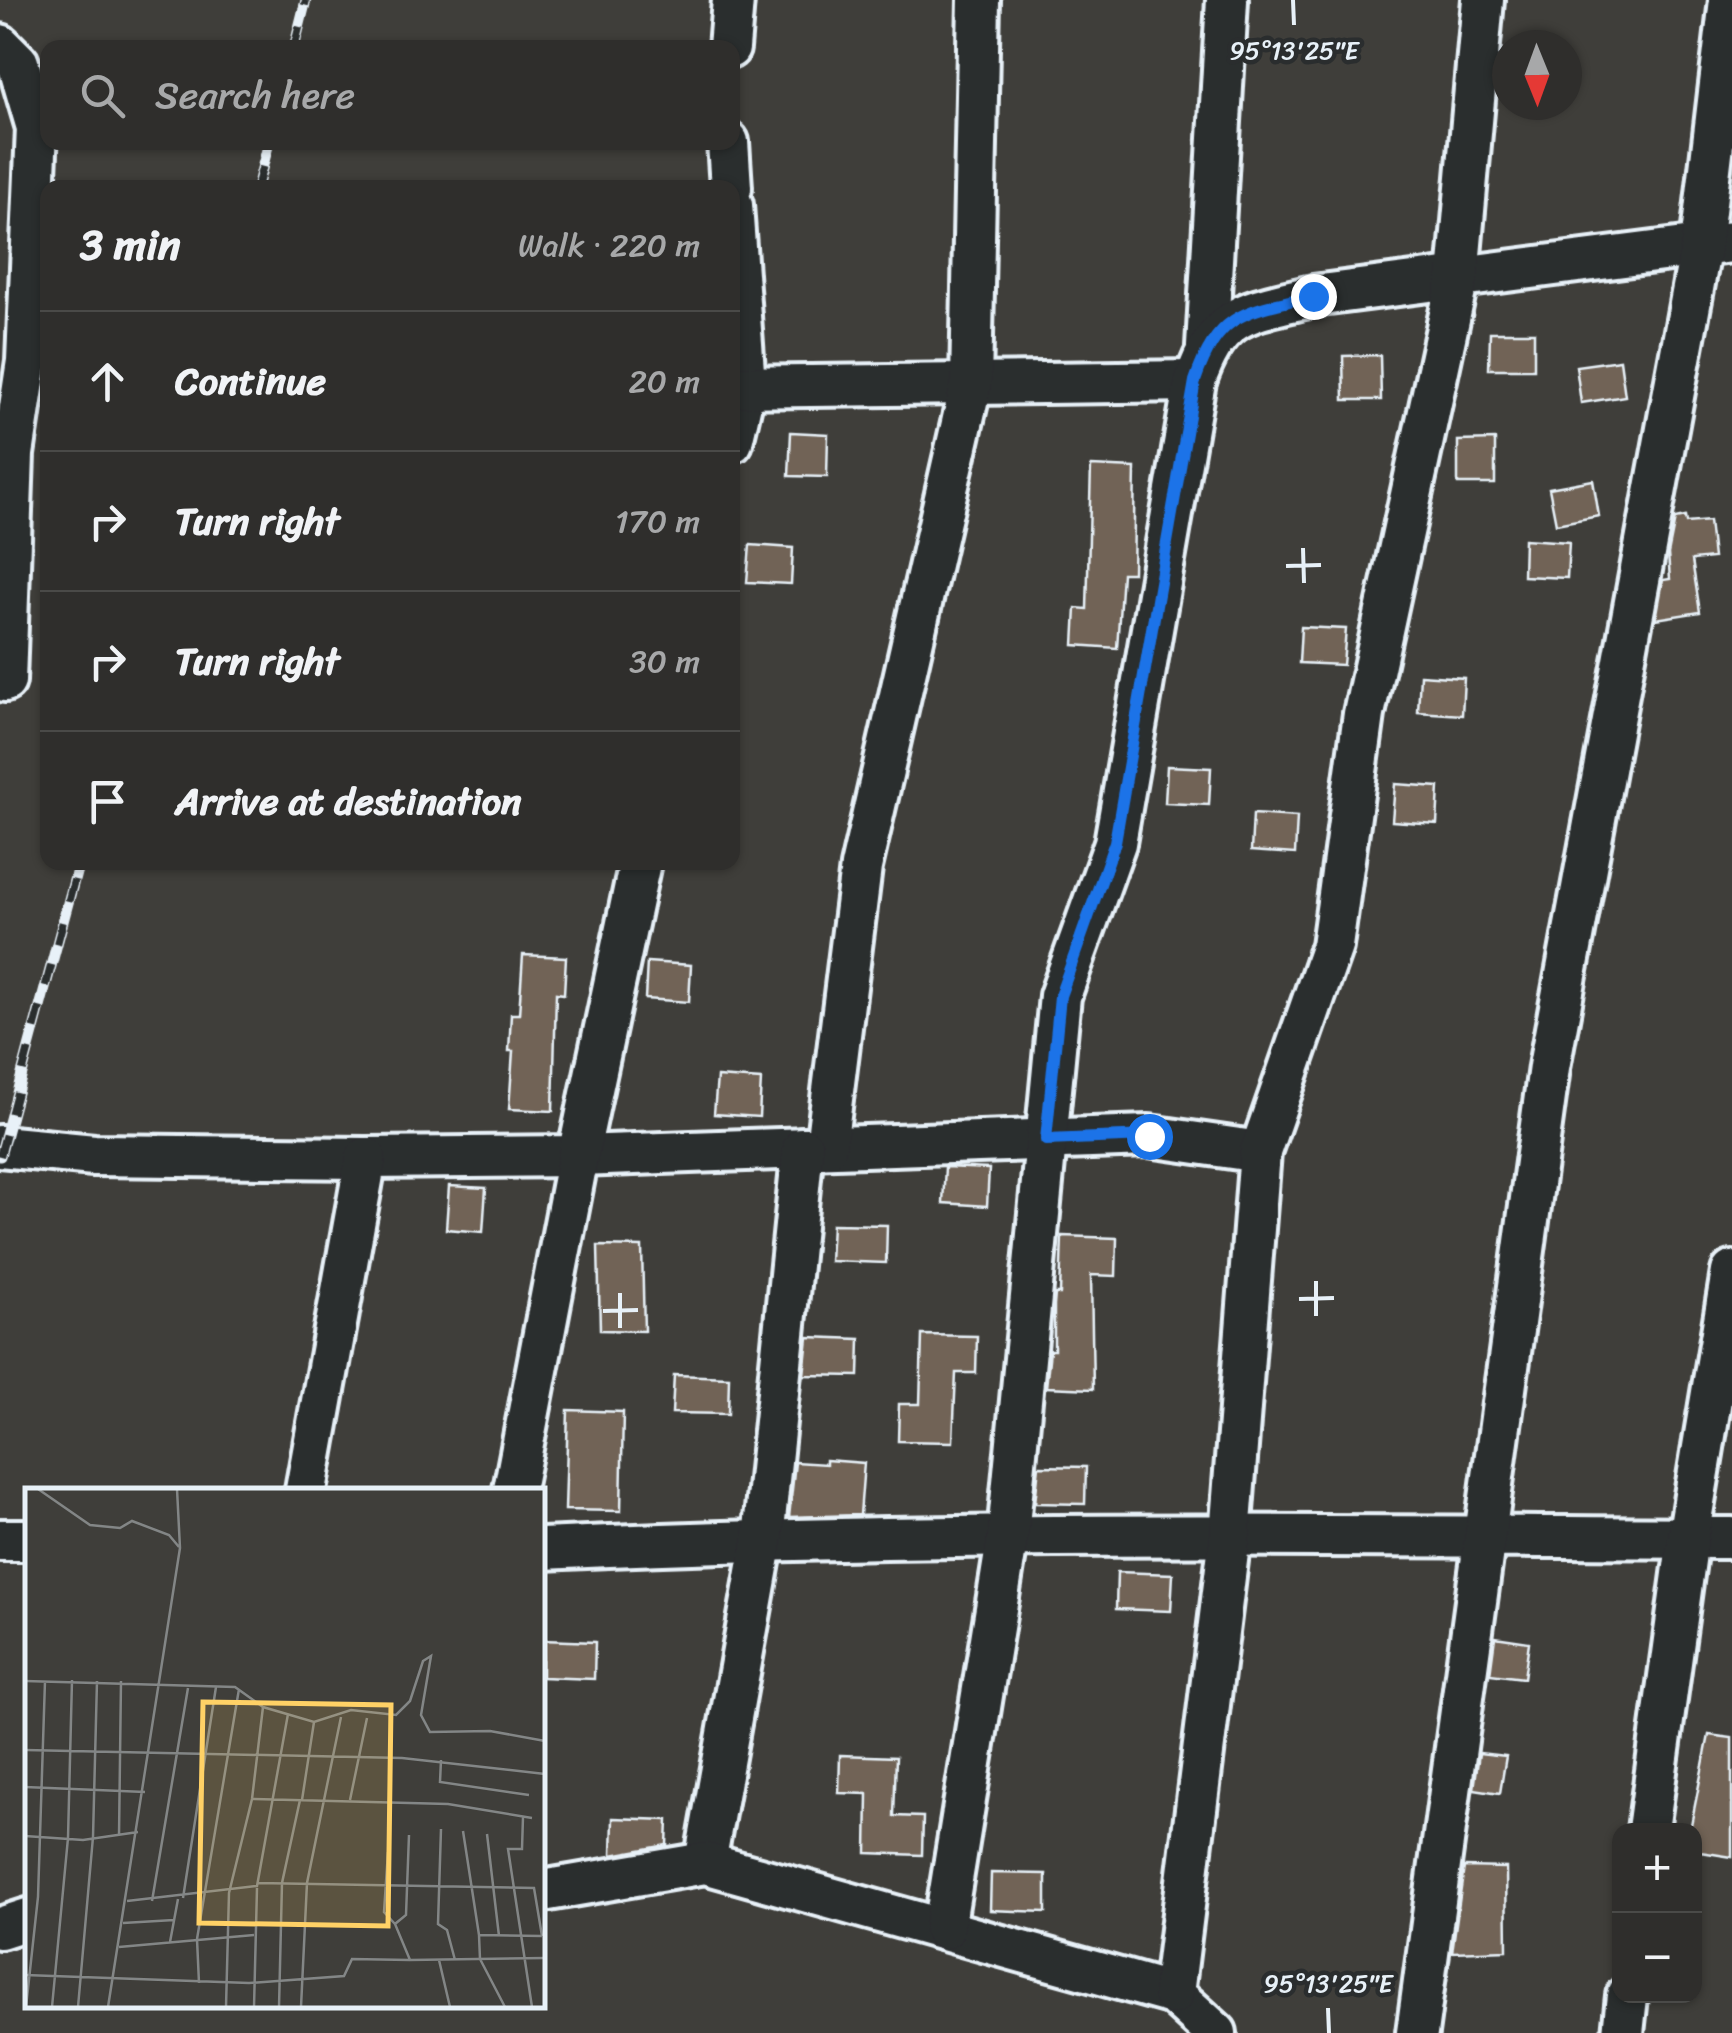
<!DOCTYPE html>
<html lang="en">
<head>
<meta charset="utf-8">
<style>
	:root { --surface:#2f2e2c; --page:#373634; --text:#f1f3f6; --muted:#a7a8a9; --line:#4a4a48 }
	body { margin:0; font-family:Sriracha,sans-serif; background:var(--page); color:var(--text) }
	.controls { position:absolute; right:30px; bottom:30px; display:grid; overflow:hidden; border-radius:20px; box-shadow:0 2px 8px #0004 }
	.controls button { width:90px; height:90px; display:grid; place-items:center; padding:0; border:0; border-bottom:2px solid var(--line); background:var(--surface); color:var(--text); font:50px sans-serif }
	.compass { position:absolute; left:1492px; top:30px; width:90px; height:90px; border-radius:50%; background:var(--surface); box-shadow:0 2px 8px #0004; rotate:179deg }
	.stop { position:absolute; width:30px; height:30px; margin:-22px; border:8px solid #1a73e8; border-radius:50%; background:#fff }
	.stop.end { background:#1a73e8; border-color:#fff; box-shadow:0 2px 10px #0008 }
	.list { margin:0; padding:0; list-style:none }
	h2 { display:flex; justify-content:space-between; align-items:center; height:130px; margin:0; padding:0 40px; font-size:42px }
	h2 small { font-size:32px; font-weight:400; color:var(--muted) }
	.list li { display:grid; grid-template-columns:65px 1fr auto; gap:30px; align-items:center; box-sizing:border-box; height:140px; padding:0 40px; border-top:2px solid var(--line) }
	.list b { display:block; font-size:38px; white-space:nowrap }
	.list em { font-size:32px; font-style:normal; color:var(--muted) }
	.icon { flex:none; width:55px; height:55px; fill:none; stroke:currentColor; stroke-width:2; stroke-linecap:round; stroke-linejoin:round }
	.map { position:relative; flex:none; width:1732px; height:2033px; overflow:hidden }
	.search { position:absolute; background:var(--surface); box-shadow:0 2px 8px #0004; left:40px; top:40px; width:700px; height:110px; display:flex; align-items:center; gap:25px; box-sizing:border-box; padding:0 35px; border-radius:20px; color:var(--muted); font-size:38px }
	.panel { position:absolute; background:var(--surface); box-shadow:0 2px 8px #0004; left:40px; top:180px; width:700px; height:690px; border-radius:20px }
	.map>svg:first-child { display:block }
	.building { fill:#716457; stroke:#e8f1f8; stroke-width:2.5 }
	.lines { fill:none; stroke-linecap:round; stroke-linejoin:round }
	.minor-casing { stroke:#e8f1f8; stroke-width:48 }
	.minor { stroke:#2a2d2e; stroke-width:40 }
	.rail-casing { stroke:#e8f1f8; stroke-width:11 }
	.rail { stroke:#2a2d2e; stroke-width:8; stroke-dasharray:22; stroke-linecap:butt }
	.route { stroke:#1a73e8; stroke-width:12 }
	.ticks { fill:none; stroke:#e8f1f8; stroke-width:4 }
	.inset-road { fill:none; stroke:#838686; stroke-width:2.5 }
	.view { fill:#ffd166; fill-opacity:0.15; stroke:#ffd166; stroke-width:5 }
	.inset-edge { fill:none; stroke:#e8f1f8; stroke-width:5 }
	.ticks-label { font-size:25px; text-anchor:middle; fill:#e8f1f8; stroke:#2a2d2e; stroke-width:9; stroke-linejoin:round; paint-order:stroke }
</style>
</head>
<body>
<div class="map">
<svg width="1732" height="2033" viewBox="0 0 1732 2033">
	<rect width="100%" height="100%" fill="#3f3e3a"/>
	<filter id="ink" filterUnits="userSpaceOnUse"><feTurbulence type="fractalNoise" baseFrequency=".01" numOctaves="2"/><feDisplacementMap in="SourceGraphic" scale="20" xChannelSelector="R" yChannelSelector="G"/><feConvolveMatrix kernelMatrix="1 2 1 2 8 2 1 2 1" color-interpolation-filters="sRGB"/></filter>
	<g filter="url(#ink)">
		<g class="building">
			<path d="M 1490,332 L 1534,332 L 1534,369 L 1489,369 Z"/>
			<path d="M 1380,355 L 1381,400 L 1344,400 L 1343,356 Z"/>
			<path d="M 1620,360 L 1625,396 L 1581,403 L 1576,366 Z"/>
			<path d="M 791,432 L 828,434 L 827,477 L 789,476 Z"/>
			<path d="M 1495,440 L 1495,484 L 1458,484 L 1458,441 Z"/>
			<path d="M 1091,466 L 1135,468 L 1133,573 L 1122,573 L 1117,648 L 1074,645 L 1076,608 L 1087,609 Z"/>
			<path d="M 1593,480 L 1599,516 L 1556,524 L 1549,488 Z"/>
			<path d="M 1685,517 L 1686,523 L 1709,521 L 1713,558 L 1692,560 L 1700,612 L 1656,619 L 1663,580 L 1670,579 L 1668,554 L 1675,519 Z"/>
			<path d="M 1524,539 L 1569,542 L 1567,578 L 1523,576 Z"/>
			<path d="M 750,545 L 793,548 L 791,584 L 747,582 Z"/>
			<path d="M 1301,627 L 1346,629 L 1343,665 L 1299,663 Z"/>
			<path d="M 1420,675 L 1464,678 L 1462,715 L 1418,712 Z"/>
			<path d="M 1167,766 L 1211,768 L 1209,805 L 1165,803 Z"/>
			<path d="M 1395,784 L 1439,787 L 1437,824 L 1392,821 Z"/>
			<path d="M 1253,814 L 1297,817 L 1295,854 L 1251,851 Z"/>
			<path d="M 523,955 L 566,957 L 564,994 L 556,993 L 553,1111 L 509,1109 L 513,1051 L 509,1051 L 511,1014 L 519,1014 Z"/>
			<path d="M 647,962 L 691,965 L 689,1002 L 645,999 Z"/>
			<path d="M 717,1077 L 761,1080 L 759,1117 L 714,1114 Z"/>
			<path d="M 945,1167 L 989,1169 L 987,1206 L 943,1203 Z"/>
			<path d="M 449,1186 L 486,1188 L 483,1232 L 446,1229 Z"/>
			<path d="M 832,1224 L 887,1225 L 886,1263 L 830,1261 Z"/>
			<path d="M 1062,1236 L 1117,1238 L 1116,1276 L 1091,1275 L 1093,1389 L 1046,1387 L 1050,1350 L 1054,1350 L 1054,1306 L 1055,1294 L 1060,1294 Z"/>
			<path d="M 598,1246 L 642,1247 L 644,1331 L 600,1330 Z"/>
			<path d="M 922,1335 L 977,1336 L 976,1373 L 956,1373 L 953,1442 L 898,1441 L 899,1404 L 920,1404 Z"/>
			<path d="M 808,1337 L 860,1339 L 859,1376 L 804,1375 Z"/>
			<path d="M 674,1375 L 729,1377 L 728,1414 L 672,1413 Z"/>
			<path d="M 568,1410 L 623,1412 L 621,1511 L 565,1510 Z"/>
			<path d="M 826,1460 L 864,1463 L 860,1515 L 789,1517 L 795,1462 L 826,1464 Z"/>
			<path d="M 1039,1466 L 1086,1467 L 1085,1504 L 1035,1503 Z"/>
			<path d="M 1117,1572 L 1173,1574 L 1171,1611 L 1116,1609 Z"/>
			<path d="M 1495,1637 L 1529,1642 L 1524,1678 L 1490,1674 Z"/>
			<path d="M 542,1640 L 595,1642 L 594,1679 L 542,1677 Z"/>
			<path d="M 1709,1735 L 1732,1738 L 1732,1857 L 1694,1851 L 1694,1830 L 1690,1830 Z"/>
			<path d="M 1479,1753 L 1506,1756 L 1500,1793 L 1474,1789 Z"/>
			<path d="M 840,1755 L 896,1757 L 894,1816 L 923,1817 L 922,1855 L 867,1853 L 868,1794 L 839,1793 Z"/>
			<path d="M 613,1818 L 668,1820 L 667,1845 L 612,1855 Z"/>
			<path d="M 1464,1867 L 1506,1868 L 1507,1950 L 1452,1952 Z"/>
			<path d="M 991,1873 L 1046,1874 L 1046,1912 L 990,1910 Z"/>
		</g>
		<g class="lines">
			<defs>
				<g id="minor">
					<path d="M 0,45 L 18,63 L 37,128 L 27,361 L 13,454 L 5,681"/>
					<path d="M 729,48 L 733,0"/>
					<path d="M 728,142 L 731,188"/>
					<path d="M 732,205 L 745,386 L 732,442"/>
					<path d="M 1207,347 L 1227,0"/>
					<path d="M 732,387 L 1195,381"/>
					<path d="M 0,1146 L 94,1155 L 366,1158 L 578,1156 L 1149,1136 L 1260,1152"/>
					<path d="M 826,1147 L 861,867 L 971,384 L 979,0"/>
					<path d="M 306,1490 L 366,1158"/>
					<path d="M 514,1490 L 578,1156 L 640,862"/>
					<path d="M 0,1540 L 28,1540"/>
					<path d="M 542,1549 C 939,1530 1335,1536 1732,1538"/>
					<path d="M 1648,1830 L 1688,1538 L 1732,1272"/>
					<path d="M 705,1863 L 763,1539 L 803,1148"/>
					<path d="M 542,1891 L 705,1863 L 1173,1994 L 1216,2033"/>
					<path d="M 0,1928 L 28,1919"/>
					<path d="M 944,1929 L 1008,1535 L 1060,996 L 1115,843 L 1195,381 C 1219,311 1246,312 1313,296 L 1732,242"/>
					<path d="M 1173,1994 L 1230,1536 L 1260,1152 L 1332,946 L 1364,714 L 1458,277 L 1483,0"/>
					<path d="M 1417,2033 L 1549,1067 L 1701,245 L 1730,0"/>
					<path d="M 1623,2033 L 1627,1996"/>
				</g>
			</defs>
			<use href="#minor" class="minor-casing"/>
			<use href="#minor" class="minor"/>
			<defs>
				<g id="rail">
					<path d="M 294,48 L 306,0"/>
					<path d="M 257,188 L 269,142"/>
					<path d="M 0,1156 L 79,862"/>
				</g>
			</defs>
			<use href="#rail" class="rail-casing"/>
			<use href="#rail" class="rail"/>
		</g>
	</g>
	<g class="lines" filter="url(#ink)">
		<path class="route" d="M 1149,1136 L 1046,1140 L 1060,996 L 1115,842 L 1195,381 C 1219,311 1246,311 1313,296"/>
	</g>
	<path class="ticks" d="M 1293,0 L 1294,25M 1303,548 L 1304,583M 1286,566 L 1321,565M 1316,1281 L 1316,1316M 620,1293 L 620,1328M 1299,1299 L 1334,1298M 603,1311 L 638,1310M 1328,2008 L 1329,2033"/>
	<g transform="translate(25 1488)">
		<rect width="520" height="520" fill="#3f3e3a"/>
		<path class="inset-road" d="M 13,1 L 65,37 L 95,40 L 107,33 L 144,47 L 154,59M 0,193 L 210,199 L 238,219 L 289,234 L 326,222 L 371,227 L 385,213 L 398,173 L 406,168 L 396,227 L 405,244 L 465,243 L 520,253M 0,262 L 377,270 L 520,286M 416,272 L 415,294 L 504,307M 0,299 L 120,304M 227,311 L 423,316 L 507,330M 277,312 L 289,234M 325,312 L 342,230M 498,329 L 497,361 L 483,361 L 507,519M 416,341 L 413,436 L 422,442 L 430,472M 438,343 L 454,447 L 517,448M 462,346 L 474,448M 384,347 L 381,427 L 370,436 L 385,472 L 520,470M 0,348 L 58,352 L 113,344M 94,348 L 96,193M 363,364 L 359,424 L 370,436M 233,395 L 509,400 L 517,448M 158,410 L 191,199M 102,413 L 232,398 L 263,226M 127,413 L 163,200M 98,435 L 149,432M 454,447 L 455,471 L 480,519M 145,454 L 153,411M 94,459 L 229,447M 414,472 L 425,519M 0,487 L 224,495 L 319,488 L 327,471 L 385,472M 174,495 L 172,451 L 214,201M 1,519 L 13,409 L 20,193M 27,519 L 43,350 L 47,192M 53,519 L 68,349 L 72,193M 83,519 L 155,60 L 152,1M 201,519 L 204,405 L 227,311 L 238,219M 229,519 L 232,400M 254,519 L 257,395 L 275,312M 276,519 L 282,395 L 316,229"/>
		<path class="view" d="M 178,214 L 366,217 L 363,438 L 174,435 Z"/>
		<rect width="520" height="520" class="inset-edge"/>
	</g>
	<g class="ticks-label">
		<text x="1294" y="59">95°13'25"E</text>
		<text x="1328" y="1992">95°13'25"E</text>
	</g>
</svg>
<div class="controls">
<button>+</button>
<button>−</button>
</div>
<svg class="compass" viewBox="-18 -18 36 36"><path d="M0-13l5 13h-10z" fill="#e53935"/><path d="M0 13l5-13h-10z" fill="#a7a8a9"/></svg>
<div class="stop" style="left:1149px;top:1136px"></div>
<div class="stop end" style="left:1313px;top:296px"></div>
<div class="search"><svg class="icon" aria-label="search" viewBox="0 0 24 24"><circle cx="10" cy="10" r="6"/><path d="M15 15l6 6"/></svg>Search here</div>
<section class="panel">
<h2>3 min<small>Walk · 220 m</small></h2>
<ul class="list">
<li><svg class="icon" aria-label="ahead" viewBox="0 0 24 24"><path d="M12 20V5M6 11l6-6 6 6"/></svg><div><b>Continue</b></div><em>20 m</em></li>
<li><svg class="icon" aria-label="right" viewBox="0 0 24 24"><path d="M7 20v-9h11M14 6l5 5-5 5"/></svg><div><b>Turn right</b></div><em>170 m</em></li>
<li><svg class="icon" aria-label="right" viewBox="0 0 24 24"><path d="M7 20v-9h11M14 6l5 5-5 5"/></svg><div><b>Turn right</b></div><em>30 m</em></li>
<li><svg class="icon" aria-label="arrive" viewBox="0 0 24 24"><path d="M6 21V4h12l-3 4 3 4H6"/></svg><div><b>Arrive at destination</b></div></li>
</ul>
</section>
</div>
</body>
</html>
